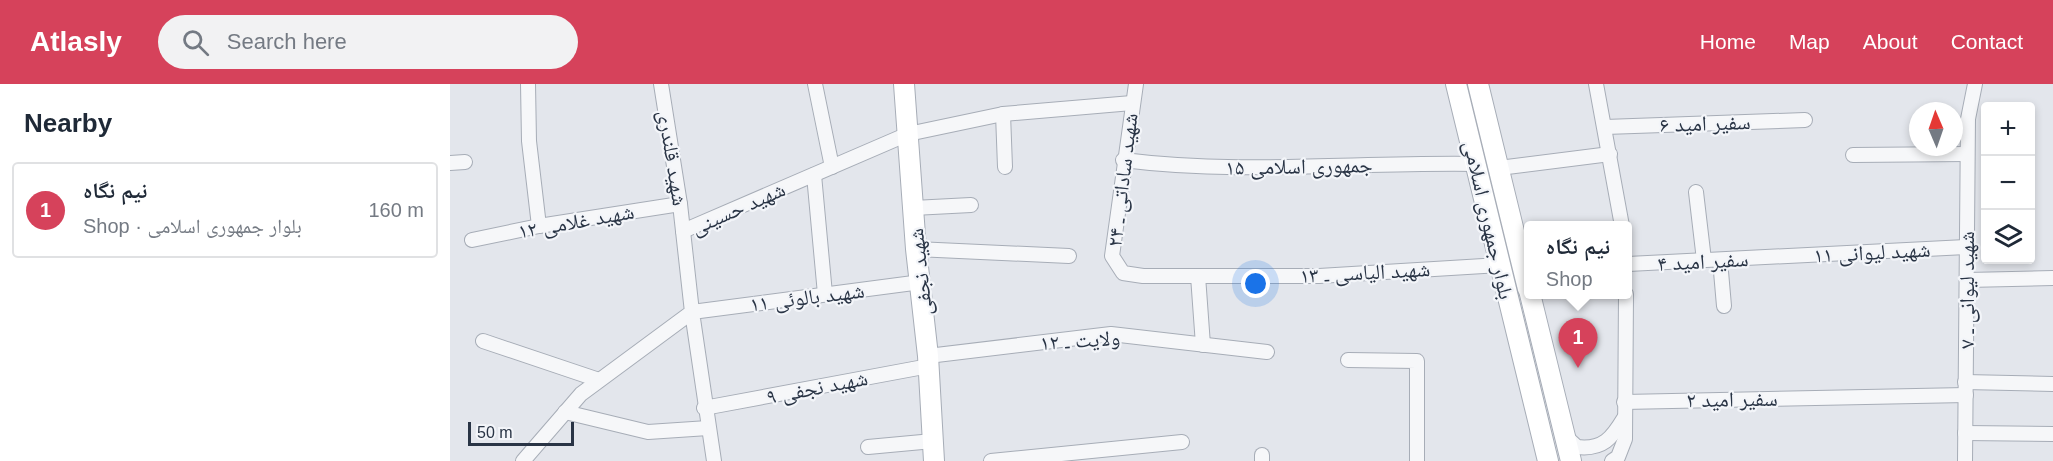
<!DOCTYPE html>
<html lang="en">
<head>
<meta charset="utf-8">
<style>
	:root { --surface:#fff; --page:#f2f2f3; --text:#1f2937; --muted:#747a83; --line:#e0e1e3; --accent:#d6425b }
	body { margin:0; font-family:Helvetica,"Noto Naskh Arabic",sans-serif; background:var(--page); color:var(--text) }
	.controls { position:absolute; right:18px; top:18px; display:grid; overflow:hidden; border-radius:6px; box-shadow:0 3px 9px #0003 }
	.controls button { width:54px; height:54px; display:grid; place-items:center; padding:0; border:0; border-bottom:2px solid var(--line); background:var(--surface); color:var(--text); font:30px sans-serif }
	.compass { position:absolute; left:1459px; top:18px; width:54px; height:54px; border-radius:50%; background:var(--surface); box-shadow:0 3px 9px #0003; rotate:358deg }
	.scale { position:absolute; left:18px; bottom:15px; width:106px; box-sizing:border-box; padding-left:6px; border:3px solid #293445; border-top:0; font-size:16px; line-height:21px; white-space:nowrap; color:#293445; -webkit-text-stroke:4px #f3f5f9; paint-order:stroke }
	.you { position:absolute; left:806px; top:200px; width:21px; height:21px; margin:-15px; border:4px solid #fff; border-radius:50%; background:#1a73e8; box-shadow:0 0 0 9px #1a73e833 }
	.badge { display:grid; place-items:center; width:39px; height:39px; border-radius:50%; background:var(--accent); color:#fff; font-size:20px; font-weight:700 }
	.pin { position:absolute; translate:-50% -50px; filter:drop-shadow(0 2px 3px #0008) }
	.pin::after { content:''; position:absolute; top:32px; width:21px; height:18px; background:inherit; clip-path:polygon(0 0,100% 0,50% 100%) }
	.popup { position:absolute; left:1074px; top:137px; width:108px; height:78px; box-sizing:border-box; display:grid; place-content:center; border-radius:6px; background:var(--surface); filter:drop-shadow(0 2px 4px #0005); font-size:20px; white-space:nowrap; color:var(--muted) }
	.popup b { font-size:22px; color:var(--text) }
	.popup::after { content:''; position:absolute; left:50%; top:100%; margin-left:-12px; border:12px solid transparent; border-top-color:var(--surface) }
	.list { margin:0; padding:0; list-style:none }
	h2 { display:flex; justify-content:space-between; align-items:center; height:78px; margin:0; padding:0 24px; font-size:26px }
	h2 small { font-size:20px; font-weight:400; color:var(--muted) }
	.list li { display:grid; grid-template-columns:39px 1fr auto; gap:18px; align-items:center; box-sizing:border-box; height:96px; margin:0 12px 12px; padding:0 12px; border:2px solid var(--line); border-radius:6px }
	.list b { display:block; font-size:22px; white-space:nowrap }
	.list p { margin:0; font-size:20px; white-space:nowrap; color:var(--muted) }
	.list em { font-size:20px; font-style:normal; color:var(--muted) }
	.icon { flex:none; width:33px; height:33px; fill:none; stroke:currentColor; stroke-width:2; stroke-linecap:round; stroke-linejoin:round }
	.map { position:relative; flex:none; width:1603px; height:377px; overflow:hidden }
	header { display:flex; align-items:center; gap:36px; box-sizing:border-box; height:84px; padding:0 30px; background:var(--accent); color:#fff }
	header strong { font-size:28px }
	nav { display:flex; gap:33px; margin-inline-start:auto; font-size:21px }
	.search { width:420px; height:54px; background:var(--page); display:flex; align-items:center; gap:15px; box-sizing:border-box; padding:0 21px; border-radius:33px; color:var(--muted); font-size:22px }
	main { display:flex }
	aside { flex:1; background:var(--surface) }
	.map>svg:first-child { display:block }
	.lines { fill:none; stroke-linecap:round; stroke-linejoin:round }
	.street-casing { stroke:#a7adb7; stroke-width:16 }
	.secondary-casing { stroke:#a7adb7; stroke-width:22 }
	.street { stroke:#f6f7f9; stroke-width:14 }
	.secondary { stroke:#fff; stroke-width:20 }
	.labels { text-anchor:middle; dominant-baseline:central; stroke-width:4.5; stroke-linejoin:round; paint-order:stroke }
	.street-label { font-size:21px; fill:#293445; stroke:#f3f5f9 }
</style>
</head>
<body>
<header>
<strong>Atlasly</strong>
<div class="search"><svg class="icon" aria-label="search" viewBox="0 0 24 24"><circle cx="10" cy="10" r="6"/><path d="M15 15l6 6"/></svg>Search here</div>
<nav><a>Home</a><a>Map</a><a>About</a><a>Contact</a></nav>
</header>
<main>
<aside>
<h2>Nearby<small></small></h2>
<ul class="list">
<li><span class="badge">1</span><div><b>نیم نگاه</b><p>Shop · بلوار جمهوری اسلامی</p></div><em>160 m</em></li>
</ul>
</aside>
<div class="map">
<svg width="1603" height="377" viewBox="0 0 1603 377">
	<rect width="100%" height="100%" fill="#e3e6ec"/>
	<g class="lines">
		<defs>
			<g id="street">
				<path d="M 78,0 L 79,57 L 89,142"/>
				<path d="M 365,0 L 382,83"/>
				<path d="M 686,0 L 662,172 L 673,189 L 693,192 L 869,192 L 1050,181"/>
				<path d="M 1146,0 L 1172,142"/>
				<path d="M 553,30 L 555,83"/>
				<path d="M 1155,43 L 1355,36"/>
				<path d="M 1403,71 L 1517,70"/>
				<path d="M 673,76 C 791,91 908,78 1026,80"/>
				<path d="M 0,79 L 15,78"/>
				<path d="M 1049,84 L 1160,70"/>
				<path d="M 364,91 L 375,210"/>
				<path d="M 1246,108 L 1254,176"/>
				<path d="M 463,124 L 521,121"/>
				<path d="M 233,147 L 458,50 L 553,30 L 682,19"/>
				<path d="M 22,156 L 89,142 L 230,120"/>
				<path d="M 466,165 L 619,172"/>
				<path d="M 1270,176 L 1274,222"/>
				<path d="M 1178,180 L 1516,163"/>
				<path d="M 748,192 L 753,261"/>
				<path d="M 1517,196 L 1603,194"/>
				<path d="M 33,257 L 149,296"/>
				<path d="M 478,272 L 661,250 L 817,268"/>
				<path d="M 898,276 L 967,277 L 967,377"/>
				<path d="M 1515,298 L 1603,300"/>
				<path d="M 1174,318 L 1516,311"/>
				<path d="M 254,324 L 479,282"/>
				<path d="M 115,328 L 198,348 L 258,344"/>
				<path d="M 1515,349 L 1603,350"/>
				<path d="M 1115,352 L 1127,363 C 1153,366 1162,354 1174,334"/>
				<path d="M 418,363 L 483,357"/>
				<path d="M 812,371 L 812,377"/>
				<path d="M 73,377 L 131,310 L 242,228 L 230,120 L 211,0"/>
				<path d="M 264,377 L 242,228 L 471,198"/>
				<path d="M 541,377 L 732,358"/>
				<path d="M 1162,377 L 1168,373 L 1175,355 L 1176,210"/>
				<path d="M 1515,377 L 1518,35 L 1525,0"/>
			</g>
			<g id="secondary">
				<path d="M 454,0 L 466,165 L 478,272 L 484,377"/>
				<path d="M 1006,0 L 1098,377"/>
				<path d="M 1028,0 L 1078,205"/>
				<path d="M 1080,210 L 1121,377"/>
			</g>
		</defs>
		<use href="#street" class="street-casing"/>
		<use href="#secondary" class="secondary-casing"/>
		<use href="#street" class="street"/>
		<use href="#secondary" class="secondary"/>
	</g>
	<g class="labels">
		<g class="street-label">
			<text transform="translate(1255 39) rotate(-2)">سفیر امید ۶</text>
			<text transform="translate(223 74) rotate(81)">شهید قلندری</text>
			<text transform="translate(849 82) rotate(-1)">جمهوری اسلامی ۱۵</text>
			<text transform="translate(672 96) rotate(-83)">شهید ساداتی ـ ۲۴</text>
			<text transform="translate(288 124) rotate(-24)">شهید حسینی</text>
			<text transform="translate(1039 136) rotate(77)">بلوار جمهوری اسلامی</text>
			<text transform="translate(126 137) rotate(-10)">شهید غلامی ۱۲</text>
			<text transform="translate(1422 168) rotate(-3)">شهید لیوانی ۱۱</text>
			<text transform="translate(1253 177) rotate(-3)">سفیر امید ۴</text>
			<text transform="translate(470 188) rotate(-96)">شهید نجفی</text>
			<text transform="translate(915 188) rotate(-3)">شهید الیاسی ـ ۱۳</text>
			<text transform="translate(1516 206) rotate(-90)">شهید لیوانی ـ ۷</text>
			<text transform="translate(357 213) rotate(-7)">شهید بالوئی ۱۱</text>
			<text transform="translate(630 256) rotate(-4)">ولایت ـ ۱۲</text>
			<text transform="translate(367 303) rotate(-11)">شهید نجفی ۹</text>
			<text transform="translate(1282 315) rotate(-1)">سفیر امید ۲</text>
		</g>
	</g>
</svg>
<div class="controls">
<button>+</button>
<button>−</button>
<button><svg class="icon" aria-label="layers" viewBox="0 0 24 24"><path d="M12 4l9 5-9 5-9-5zM3 14l9 5 9-5"/></svg></button>
</div>
<svg class="compass" viewBox="-18 -18 36 36"><path d="M0-13l5 13h-10z" fill="#e53935"/><path d="M0 13l5-13h-10z" fill="#747a83"/></svg>
<div class="scale">50 m</div>
<div class="you"></div>
<div class="pin badge" style="left:1128px;top:284px">1</div>
<div class="popup"><b>نیم نگاه</b>Shop</div>
</div>
</main>
</body>
</html>
